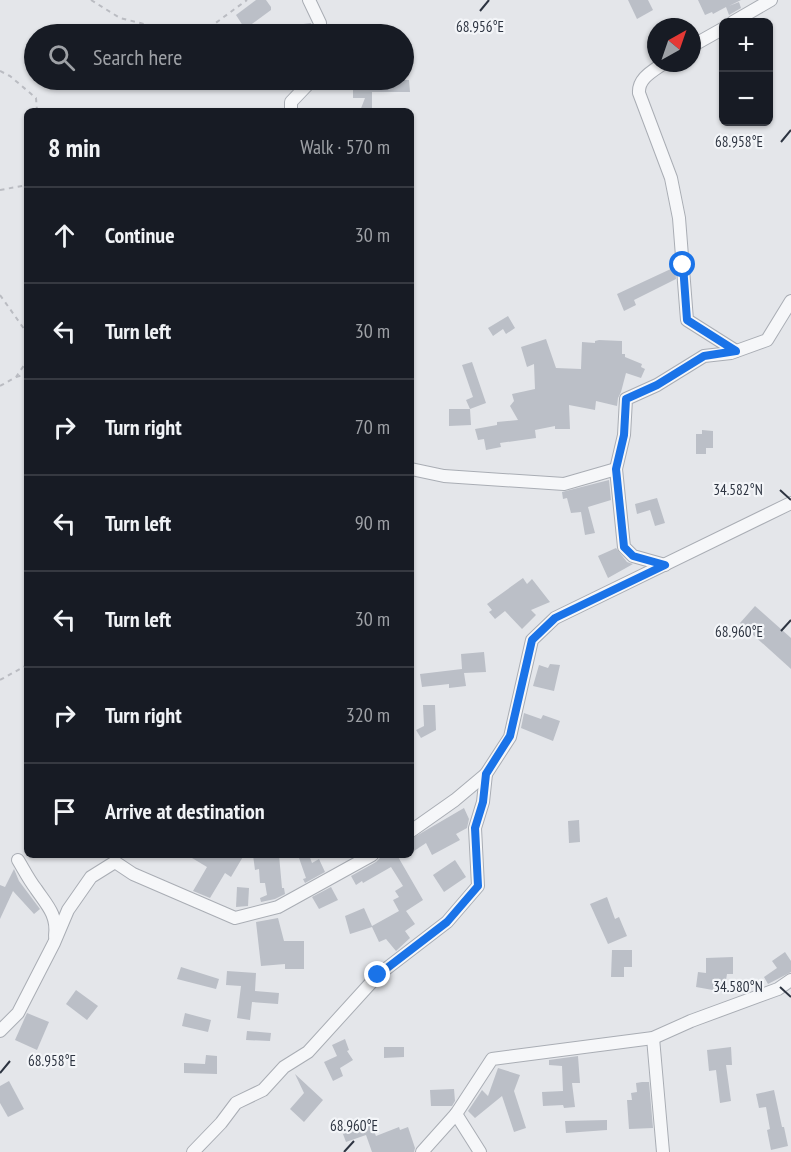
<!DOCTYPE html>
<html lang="en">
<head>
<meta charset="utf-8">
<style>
	:root { --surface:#171b24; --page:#20242c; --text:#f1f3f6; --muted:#9ea1a6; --line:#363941 }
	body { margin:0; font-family:"PT Sans Narrow",sans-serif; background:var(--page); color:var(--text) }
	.controls { position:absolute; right:18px; top:18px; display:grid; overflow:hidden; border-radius:9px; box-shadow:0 2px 4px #0004 }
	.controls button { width:54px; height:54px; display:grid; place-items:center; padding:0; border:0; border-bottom:2px solid var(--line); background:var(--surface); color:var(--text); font:30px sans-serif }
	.compass { position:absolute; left:647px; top:18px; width:54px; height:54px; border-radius:50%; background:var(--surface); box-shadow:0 2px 4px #0004; rotate:40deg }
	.stop { position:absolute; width:18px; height:18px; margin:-14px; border:4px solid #1a73e8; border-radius:50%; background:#fff }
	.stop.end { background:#1a73e8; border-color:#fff; box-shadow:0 2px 6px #0008 }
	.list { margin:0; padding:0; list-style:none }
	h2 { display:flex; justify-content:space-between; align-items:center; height:78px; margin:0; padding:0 24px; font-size:26px }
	h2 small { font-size:20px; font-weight:400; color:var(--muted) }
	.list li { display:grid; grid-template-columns:39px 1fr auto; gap:18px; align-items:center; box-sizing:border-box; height:96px; padding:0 24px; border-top:2px solid var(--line) }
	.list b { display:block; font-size:22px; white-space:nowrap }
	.list em { font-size:20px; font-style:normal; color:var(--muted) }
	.icon { flex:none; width:33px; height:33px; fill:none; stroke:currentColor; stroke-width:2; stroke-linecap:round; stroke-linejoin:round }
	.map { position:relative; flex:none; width:791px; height:1152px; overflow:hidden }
	.search { position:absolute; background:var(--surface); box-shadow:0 2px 4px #0004; left:24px; top:24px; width:390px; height:66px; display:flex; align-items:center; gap:15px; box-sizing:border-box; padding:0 21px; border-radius:33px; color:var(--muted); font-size:22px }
	.panel { position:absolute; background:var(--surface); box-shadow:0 2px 4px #0004; left:24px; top:108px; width:390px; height:750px; border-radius:9px }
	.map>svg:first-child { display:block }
	.building { fill:#bbbfc7 }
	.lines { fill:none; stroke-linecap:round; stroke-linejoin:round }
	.minor-casing { stroke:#a9adb4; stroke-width:14 }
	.path { stroke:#babcc2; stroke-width:2; stroke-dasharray:4.5 4.5; stroke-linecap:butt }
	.minor { stroke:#f6f7f9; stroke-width:12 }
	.route { stroke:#1a73e8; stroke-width:8 }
	.ticks { fill:none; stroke:#2d3441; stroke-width:2 }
	.ticks-label { font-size:15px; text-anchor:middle; fill:#2d3441; stroke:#f3f5f8; stroke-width:4.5; stroke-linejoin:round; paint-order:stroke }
</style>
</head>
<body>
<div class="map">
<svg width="791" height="1152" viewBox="0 0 791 1152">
	<rect width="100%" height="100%" fill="#e4e6ea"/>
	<g class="building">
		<path d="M 256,0 L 266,0 L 271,7 L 271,10 L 245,29 L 236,15 Z"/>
		<path d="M 628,0 L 648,0 L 653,10 L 637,19 Z"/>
		<path d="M 698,0 L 741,0 L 729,6 L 739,2 L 741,8 L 729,15 L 726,7 L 713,14 L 712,12 L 705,15 Z"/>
		<path d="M 311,23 L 312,34 L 264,34 L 264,29 Z"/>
		<path d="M 346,80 L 409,80 L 410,92 L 372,92 L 372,111 L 360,111 L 365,98 L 353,98 L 353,89 L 346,89 Z"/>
		<path d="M 675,267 L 676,279 L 634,300 L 636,305 L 624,311 L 617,294 Z"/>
		<path d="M 508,316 L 515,328 L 506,334 L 503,329 L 493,336 L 488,328 Z"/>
		<path d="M 546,339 L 556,368 L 581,369 L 582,342 L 595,343 L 595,341 L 599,340 L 622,341 L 622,354 L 625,354 L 625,357 L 642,364 L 641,367 L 645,369 L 641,378 L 626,373 L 621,392 L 618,398 L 617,406 L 596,401 L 595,410 L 569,405 L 570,429 L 555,429 L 555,426 L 535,430 L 536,438 L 500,443 L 501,447 L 486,450 L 484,439 L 478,440 L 475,429 L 497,425 L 497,422 L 518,420 L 510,406 L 514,401 L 512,394 L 535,389 L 534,364 L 527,367 L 521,347 Z"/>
		<path d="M 472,362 L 486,403 L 470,409 L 471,425 L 449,426 L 449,409 L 470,409 L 466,400 L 473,397 L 462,365 Z"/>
		<path d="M 702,430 L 713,431 L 713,448 L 706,448 L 706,454 L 696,454 L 696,434 L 702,434 Z"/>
		<path d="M 609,480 L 611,500 L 588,507 L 595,533 L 585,535 L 581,512 L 571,513 L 567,498 L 563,499 L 562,492 Z"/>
		<path d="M 657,498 L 665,523 L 655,526 L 650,510 L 637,514 L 635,504 Z"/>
		<path d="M 616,548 L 627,562 L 633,564 L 608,578 L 598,556 Z"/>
		<path d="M 523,578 L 527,584 L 532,579 L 550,602 L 531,610 L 536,615 L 522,629 L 505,611 L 495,619 L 489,612 L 492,610 L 487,604 Z"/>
		<path d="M 755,606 L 791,638 L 791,669 L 740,623 Z"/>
		<path d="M 484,652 L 486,672 L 464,673 L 466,686 L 449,688 L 449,684 L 422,687 L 420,674 L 462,669 L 461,654 Z"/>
		<path d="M 550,664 L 560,665 L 554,691 L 533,686 L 539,665 L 548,668 Z"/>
		<path d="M 423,705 L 435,705 L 436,730 L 421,738 L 416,730 L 424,726 Z"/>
		<path d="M 524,713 L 541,719 L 543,715 L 560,721 L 553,741 L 521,728 Z"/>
		<path d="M 464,808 L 469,819 L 467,828 L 456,834 L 460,840 L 432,855 L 426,843 L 411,853 L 411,839 Z"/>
		<path d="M 579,820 L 580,842 L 569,843 L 568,821 Z"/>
		<path d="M 187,855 L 244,855 L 231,877 L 225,873 L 210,898 L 193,891 L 207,867 Z"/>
		<path d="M 253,855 L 279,855 L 282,888 L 284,888 L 285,894 L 275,899 L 261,902 L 260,898 L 267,895 L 265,883 L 260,883 L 259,869 L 255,870 Z"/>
		<path d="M 309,855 L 312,863 L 319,859 L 325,872 L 305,883 L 303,879 L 306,878 L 299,858 Z"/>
		<path d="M 383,855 L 397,855 L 423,900 L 406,911 L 415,924 L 405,931 L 410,938 L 396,951 L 386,939 L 379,942 L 372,927 L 350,934 L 345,916 L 364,908 L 372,926 L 399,911 L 393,900 L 399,897 L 395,891 L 403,886 L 391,867 L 363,883 L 362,881 L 356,885 L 351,876 L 376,862 Z"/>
		<path d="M 455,860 L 466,877 L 444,892 L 433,875 Z"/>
		<path d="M 14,869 L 19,881 L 40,909 L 34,914 L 13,891 L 0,919 L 0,885 L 5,887 Z"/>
		<path d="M 237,887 L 249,888 L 248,906 L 236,907 Z"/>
		<path d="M 331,887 L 338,900 L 319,909 L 312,897 Z"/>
		<path d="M 607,897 L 615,919 L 619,917 L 627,936 L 608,944 L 590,904 Z"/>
		<path d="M 278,918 L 284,941 L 304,941 L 304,969 L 285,969 L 285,964 L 261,966 L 256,922 Z"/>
		<path d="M 612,950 L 632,950 L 632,967 L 624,967 L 624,977 L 611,977 Z"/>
		<path d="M 785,952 L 791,961 L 791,972 L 768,984 L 764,977 L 777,968 L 772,961 Z"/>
		<path d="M 733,957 L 733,974 L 727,974 L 724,992 L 696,987 L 698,972 L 706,973 L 706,958 Z"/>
		<path d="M 181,967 L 219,979 L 216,989 L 177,979 Z"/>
		<path d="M 227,971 L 256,973 L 255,991 L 279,993 L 278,1004 L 252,1002 L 250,1020 L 237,1018 L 241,986 L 226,985 Z"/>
		<path d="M 76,990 L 98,1006 L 87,1020 L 66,1004 Z"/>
		<path d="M 27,1013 L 49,1022 L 37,1050 L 15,1040 Z"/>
		<path d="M 185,1013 L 211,1020 L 208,1032 L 182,1026 Z"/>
		<path d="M 247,1031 L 271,1033 L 270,1041 L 246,1040 Z"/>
		<path d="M 345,1039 L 349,1050 L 347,1051 L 353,1060 L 340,1068 L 343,1076 L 333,1081 L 324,1062 L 337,1056 L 332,1045 Z"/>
		<path d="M 384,1047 L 404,1047 L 404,1057 L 384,1058 Z"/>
		<path d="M 731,1047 L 732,1065 L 726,1065 L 731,1101 L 720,1103 L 716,1070 L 709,1071 L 707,1050 Z"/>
		<path d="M 206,1055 L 217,1056 L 217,1074 L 184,1073 L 184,1063 L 205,1064 Z"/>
		<path d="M 578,1056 L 580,1083 L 572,1083 L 575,1107 L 564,1108 L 563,1105 L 543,1106 L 542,1092 L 563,1091 L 562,1066 L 549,1065 L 549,1060 Z"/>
		<path d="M 498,1068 L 520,1075 L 514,1091 L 526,1128 L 514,1132 L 502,1096 L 475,1118 L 468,1111 L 482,1090 L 488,1096 Z"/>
		<path d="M 295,1074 L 323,1100 L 304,1122 L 290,1109 L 304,1093 Z"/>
		<path d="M 9,1081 L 24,1109 L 8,1117 L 0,1103 L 0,1086 Z"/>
		<path d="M 642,1082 L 649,1082 L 653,1128 L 629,1129 L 627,1100 L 632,1100 L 631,1093 L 637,1092 L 636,1083 Z"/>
		<path d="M 454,1089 L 455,1101 L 452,1106 L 431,1106 L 430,1090 Z"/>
		<path d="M 774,1090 L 782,1127 L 784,1127 L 788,1146 L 771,1150 L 767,1130 L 770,1129 L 766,1107 L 759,1108 L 756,1094 Z"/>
		<path d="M 607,1120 L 607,1130 L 566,1133 L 565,1121 Z"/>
		<path d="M 371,1124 L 376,1136 L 399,1127 L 400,1130 L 408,1127 L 415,1148 L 414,1152 L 372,1152 L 366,1135 L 346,1142 L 343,1134 Z"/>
	</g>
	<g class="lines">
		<defs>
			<g id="minor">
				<path d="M 309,0 L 320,23 L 320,34"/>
				<path d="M 733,22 L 771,0"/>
				<path d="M 692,46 L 724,28"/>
				<path d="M 664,63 C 653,71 638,78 639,93 L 671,178 L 679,218 L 687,320 L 736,351"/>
				<path d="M 291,111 L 291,102 L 312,80"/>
				<path d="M 411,469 L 444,476 L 564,484 L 616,469 L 624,547 L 633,556 L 665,565"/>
				<path d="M 616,469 L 624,435 L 626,399 L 657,385 L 704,356 L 731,353 L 767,340 L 791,301"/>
				<path d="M 411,831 L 455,800 L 486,774 L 510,737 L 532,640 L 555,618 L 791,503"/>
				<path d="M 18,860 C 24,870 29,880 36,889 C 46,904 58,915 55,936"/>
				<path d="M 0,1031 L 18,1013 L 54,943 L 68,910 L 91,877 L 115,862 L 133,874 L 235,918 L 278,907 L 372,855"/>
				<path d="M 653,1038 L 663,1152"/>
				<path d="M 456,1114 L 480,1152"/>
				<path d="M 193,1152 L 221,1123 L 236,1103 L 263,1090 L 284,1067 L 308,1052 L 378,975 L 447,922 L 478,886 L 475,828 L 483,802 L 486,774"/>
				<path d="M 422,1152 L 456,1114 L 492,1059 L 653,1038 L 691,1021 L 778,989 L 791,980"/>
			</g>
		</defs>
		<use href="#minor" class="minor-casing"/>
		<g class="path">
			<path d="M 91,0 L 120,18 L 184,34 L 206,30 L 247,0"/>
			<path d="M 0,71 L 10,76 L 36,98 L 37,111"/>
			<path d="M 0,190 L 27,185"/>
			<path d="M 0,295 L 27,333"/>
			<path d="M 16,377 L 27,374"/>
			<path d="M 0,386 L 16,377 L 27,361"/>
			<path d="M 0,680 L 27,665"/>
		</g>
		<use href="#minor" class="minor"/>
	</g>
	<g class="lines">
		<path class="route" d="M 378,975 L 447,922 L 478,886 L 475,828 L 483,802 L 486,774 L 510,736 L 532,640 L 555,618 L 665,565 L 633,556 L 624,547 L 616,469 L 624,435 L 626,399 L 657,385 L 704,356 L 736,351 L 687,320 L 683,265"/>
	</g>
	<path class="ticks" d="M 480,11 L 489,0M 781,142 L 791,130M 780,490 L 791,500M 781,631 L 791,620M 780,987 L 791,997M 0,1073 L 10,1061M 344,1152 L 354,1141"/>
	<g class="ticks-label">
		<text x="480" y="32">68.956°E</text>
		<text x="739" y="147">68.958°E</text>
		<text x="738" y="495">34.582°N</text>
		<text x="739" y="637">68.960°E</text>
		<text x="738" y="992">34.580°N</text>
		<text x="52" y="1066">68.958°E</text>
		<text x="354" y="1131">68.960°E</text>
	</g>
</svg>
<div class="controls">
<button>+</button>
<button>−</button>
</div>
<svg class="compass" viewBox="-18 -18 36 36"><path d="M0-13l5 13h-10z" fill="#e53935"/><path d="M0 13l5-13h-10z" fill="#9ea1a6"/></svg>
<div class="stop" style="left:683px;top:265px"></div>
<div class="stop end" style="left:378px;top:975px"></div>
<div class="search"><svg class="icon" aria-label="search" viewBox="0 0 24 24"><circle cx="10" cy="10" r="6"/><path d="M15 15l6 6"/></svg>Search here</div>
<section class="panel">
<h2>8 min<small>Walk · 570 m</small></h2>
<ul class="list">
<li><svg class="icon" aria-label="ahead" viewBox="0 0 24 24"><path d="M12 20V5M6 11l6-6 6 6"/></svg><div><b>Continue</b></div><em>30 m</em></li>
<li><svg class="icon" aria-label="left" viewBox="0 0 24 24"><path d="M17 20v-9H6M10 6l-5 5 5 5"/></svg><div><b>Turn left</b></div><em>30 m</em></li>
<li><svg class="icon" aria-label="right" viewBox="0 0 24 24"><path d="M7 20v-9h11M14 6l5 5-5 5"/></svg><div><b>Turn right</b></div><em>70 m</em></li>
<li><svg class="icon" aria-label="left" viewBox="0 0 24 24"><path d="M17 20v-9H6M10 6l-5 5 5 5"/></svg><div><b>Turn left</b></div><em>90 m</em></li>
<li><svg class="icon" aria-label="left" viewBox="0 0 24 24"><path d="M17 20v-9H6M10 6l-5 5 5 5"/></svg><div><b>Turn left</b></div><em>30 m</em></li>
<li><svg class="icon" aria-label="right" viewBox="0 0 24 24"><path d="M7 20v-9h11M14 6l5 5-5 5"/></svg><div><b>Turn right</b></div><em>320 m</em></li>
<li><svg class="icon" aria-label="arrive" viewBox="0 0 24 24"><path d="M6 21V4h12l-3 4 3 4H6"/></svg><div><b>Arrive at destination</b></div></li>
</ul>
</section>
</div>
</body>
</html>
